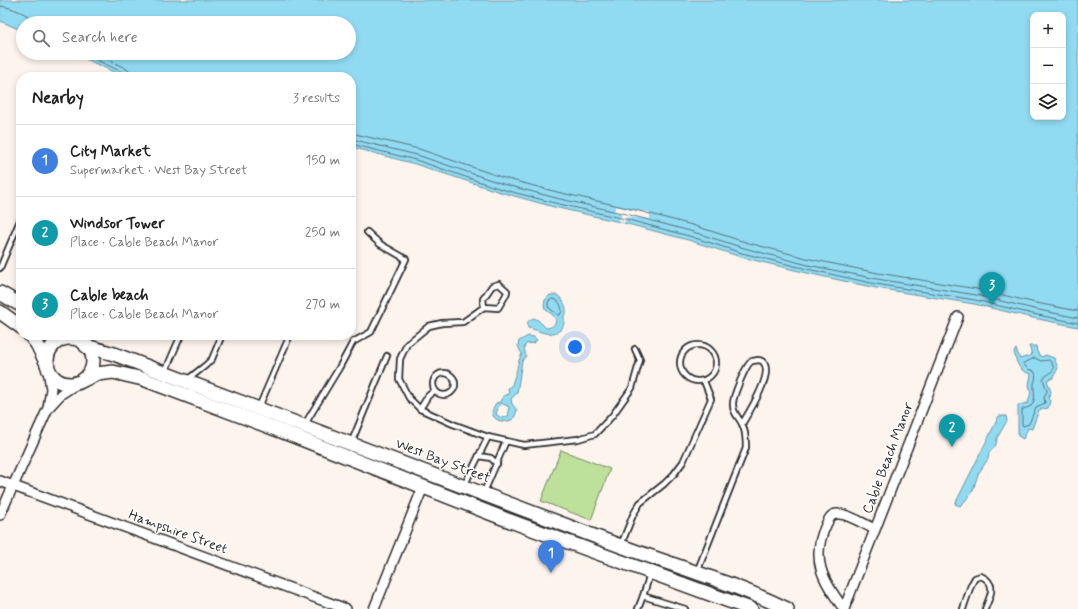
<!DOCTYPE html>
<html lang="en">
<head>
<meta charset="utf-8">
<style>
	:root { --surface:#fff; --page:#f6f6f6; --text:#222; --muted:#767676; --line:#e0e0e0; --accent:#1a73e8 }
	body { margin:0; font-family:Mynerve,sans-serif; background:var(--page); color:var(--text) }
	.controls { position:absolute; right:12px; top:12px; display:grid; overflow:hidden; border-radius:8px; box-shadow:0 2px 6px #0003 }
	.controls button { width:36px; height:36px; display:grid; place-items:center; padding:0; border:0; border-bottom:1px solid var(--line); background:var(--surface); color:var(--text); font:20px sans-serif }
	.you { position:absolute; left:575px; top:347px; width:14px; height:14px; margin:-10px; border:3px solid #fff; border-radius:50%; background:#1a73e8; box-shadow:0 0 0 6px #1a73e833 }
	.badge { display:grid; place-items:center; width:26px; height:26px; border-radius:50%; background:var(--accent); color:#fff; font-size:13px; font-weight:700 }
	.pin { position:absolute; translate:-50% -33px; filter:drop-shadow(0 1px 2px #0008) }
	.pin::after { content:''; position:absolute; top:21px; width:14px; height:12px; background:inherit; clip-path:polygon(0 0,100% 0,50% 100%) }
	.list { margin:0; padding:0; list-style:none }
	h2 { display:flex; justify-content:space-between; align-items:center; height:52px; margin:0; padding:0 16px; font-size:17px }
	h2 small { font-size:13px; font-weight:400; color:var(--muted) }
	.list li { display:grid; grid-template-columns:26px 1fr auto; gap:12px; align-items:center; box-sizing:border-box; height:72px; padding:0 16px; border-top:1px solid var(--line) }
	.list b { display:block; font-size:15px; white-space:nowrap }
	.list p { margin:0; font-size:13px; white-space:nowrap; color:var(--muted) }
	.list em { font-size:13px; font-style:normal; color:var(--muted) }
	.icon { flex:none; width:22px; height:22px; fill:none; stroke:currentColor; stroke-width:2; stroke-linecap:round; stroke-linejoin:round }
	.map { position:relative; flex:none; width:1078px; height:609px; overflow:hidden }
	.search { position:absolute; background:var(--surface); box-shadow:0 2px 6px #0003; left:16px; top:16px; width:340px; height:44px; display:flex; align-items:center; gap:10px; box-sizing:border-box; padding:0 14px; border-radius:22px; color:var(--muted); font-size:15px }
	.panel { position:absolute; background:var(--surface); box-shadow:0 2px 6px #0003; left:16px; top:72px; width:340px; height:268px; border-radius:16px }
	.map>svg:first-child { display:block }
	.green { fill:#bde09a; stroke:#748662 }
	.water { fill:#91dbf2; stroke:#6895a2; fill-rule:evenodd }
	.pier { fill:#fef4ee }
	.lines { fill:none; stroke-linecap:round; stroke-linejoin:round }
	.shore { stroke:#54717b; stroke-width:1 }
	.service-casing { stroke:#2b2b2b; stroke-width:8 }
	.minor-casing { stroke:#2b2b2b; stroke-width:12 }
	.secondary-casing { stroke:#2b2b2b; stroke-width:16 }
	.service { stroke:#fff; stroke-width:4.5 }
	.minor { stroke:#fff; stroke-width:9 }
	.secondary { stroke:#fff; stroke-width:13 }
	.labels { text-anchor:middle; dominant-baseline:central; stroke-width:3; stroke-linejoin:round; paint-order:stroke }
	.street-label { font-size:14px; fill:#2b2b2b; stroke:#fff }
</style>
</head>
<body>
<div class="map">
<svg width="1078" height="609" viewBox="0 0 1078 609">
	<rect width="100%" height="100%" fill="#fef4ee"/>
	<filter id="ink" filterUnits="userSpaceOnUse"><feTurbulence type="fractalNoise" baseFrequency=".025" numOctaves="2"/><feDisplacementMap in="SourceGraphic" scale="8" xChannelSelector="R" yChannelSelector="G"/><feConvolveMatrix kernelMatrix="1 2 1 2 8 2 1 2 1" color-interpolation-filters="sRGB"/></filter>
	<g filter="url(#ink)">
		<path class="green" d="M 561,450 L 610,469 L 591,520 L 541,501 Z"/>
		<g class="water">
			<path d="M 0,0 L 1078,0 L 1078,327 L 1033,318 L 974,304 L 876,288 L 807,273 L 741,257 L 688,240 L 624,223 L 554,207 L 500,192 L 415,164 L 351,147 L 351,77 L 124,77 L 73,53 L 349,53 L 349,23 L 23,23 L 23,31 L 0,21 ZM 1033,15 L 1063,15 L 1063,117 L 1033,117 Z"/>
			<path d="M 550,295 L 557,295 C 562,298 567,306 566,312 C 565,317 564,312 564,318 C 565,326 561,332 553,333 C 544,335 536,329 528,328 C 526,323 528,320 534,318 L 538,320 L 546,328 C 551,328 558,324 555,318 C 551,310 541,313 545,300 Z"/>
			<path d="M 528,336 L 534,337 L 537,340 L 534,343 L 526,344 L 524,348 L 526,356 L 522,361 L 517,393 L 511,399 L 512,404 L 517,410 C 516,413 515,417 513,419 C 508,423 495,422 493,415 C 491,411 494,406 496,403 L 500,402 L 503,396 L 509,394 L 508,388 L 512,385 C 513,379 516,375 517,369 C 518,363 519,359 522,354 L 518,346 L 519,341 ZM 501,403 L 509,407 L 508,412 L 509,415 L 506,417 L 501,418 L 496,414 L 499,405 Z"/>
			<path d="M 1029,346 L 1036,346 L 1037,352 L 1041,357 L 1046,355 L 1054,358 L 1058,368 L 1053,378 L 1047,380 L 1051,392 L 1048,398 L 1050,401 L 1048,408 L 1039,410 L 1032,429 L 1028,428 L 1023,439 L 1018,436 L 1018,405 L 1028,403 L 1031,392 L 1029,385 L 1031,374 C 1018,371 1017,363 1014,352 L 1016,349 L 1020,359 L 1032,355 Z"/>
			<path d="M 999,416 L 1006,416 L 1007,421 L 997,438 L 996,445 L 989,453 L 988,459 L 978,474 L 973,490 L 966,500 L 960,506 L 955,504 Z"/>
		</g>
		<path class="pier" d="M 616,206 L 631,210 L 650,212 L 650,219 L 627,217 L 624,223 L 618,221 L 622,215 L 614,212 Z"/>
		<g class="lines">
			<g class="shore">
				<path d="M 0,6 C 11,7 29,14 36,23"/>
				<path d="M 82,53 L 122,72 L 125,77"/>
				<path d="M 94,53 L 125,68 L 129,71 L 130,77"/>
				<path d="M 351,133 L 419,149 L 504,178 L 557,192 L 628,208 L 692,225 L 745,242 L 810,259 L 878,273 L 977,289 L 1036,303 L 1078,311"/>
				<path d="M 351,139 L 417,155 L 503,184 L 556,198 L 626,214 L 690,231 L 744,248 L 808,265 L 877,279 L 976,295 L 1034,309 L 1078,318"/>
				<path d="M 351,144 L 416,160 L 501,189 L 555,203 L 625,219 L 689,236 L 742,253 L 807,269 L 876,284 L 975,300 L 1033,314 L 1078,323"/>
				<path d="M 552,299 C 559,299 561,305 562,311 L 560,315 L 558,315 L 548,307 L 548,302 Z"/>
				<path d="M 1035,358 L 1041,361 L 1049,360 L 1051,362 L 1054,368 C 1050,376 1046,374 1043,379 L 1047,391 L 1044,397 L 1045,403 L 1036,407 L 1029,424 L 1023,426 L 1022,424 L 1022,410 C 1024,408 1028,408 1031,406 C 1037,400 1033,390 1034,384 C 1035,379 1037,376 1034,371 L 1028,369 L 1023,364 Z"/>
			</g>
			<defs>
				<g id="service">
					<path d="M 0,268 L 21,218"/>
					<path d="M 484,307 L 483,299 L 492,286 L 499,284 L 507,291 L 506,295 L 498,308 L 484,307 L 463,322 L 442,323 L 429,326 L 407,344 L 400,359 L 399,379 L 409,398 L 420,409 L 453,424 L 488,437 L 524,445 L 578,439 L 595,434 L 612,416 L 632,388 L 640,360 L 635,349"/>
					<circle cx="698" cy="363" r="18"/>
					<path d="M 165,372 L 181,335"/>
					<circle cx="444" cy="384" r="11"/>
					<path d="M 187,380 L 206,365 L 212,359 L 222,335"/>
					<path d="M 259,407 L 290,335"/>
					<path d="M 420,409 L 428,396 L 435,390"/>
					<path d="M 305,424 L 339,368 L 353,342 L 371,332 L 406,259 L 380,244 L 367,232"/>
					<path d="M 352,441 L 387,356"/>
					<path d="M 479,456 L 491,458 L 497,464"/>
					<path d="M 465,484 L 488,437"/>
					<path d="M 484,492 L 506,441"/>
					<path d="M 621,545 L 633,515 L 640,503 L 664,484 L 674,474 L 683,462 L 711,399 L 704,381"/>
					<path d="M 697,572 L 746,448 C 746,441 746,431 742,424 C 739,417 733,414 733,405 C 732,398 746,364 752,361 C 753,361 758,360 758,360 C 761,360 764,362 765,365 C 771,378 749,412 742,424"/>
					<path d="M 650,574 L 643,596 L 685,609"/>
					<path d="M 638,609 L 643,596"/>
					<path d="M 963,609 L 971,585 L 975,578 L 981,576 C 998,584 990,596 985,609"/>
				</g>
				<g id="minor">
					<path d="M 49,407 L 61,394 L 78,383"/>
					<path d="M 0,481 L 346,609"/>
					<path d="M 0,515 L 48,408 L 51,389 L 48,369"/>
					<path d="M 374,609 L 423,487"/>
					<path d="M 844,609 L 958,317"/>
					<path d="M 844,609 C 823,581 810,559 826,525 C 829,519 831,513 839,514 C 849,514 865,525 875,529"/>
				</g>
				<g id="secondary">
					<path d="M 0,293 L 21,305"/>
					<path d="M 0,312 L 21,327"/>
					<path d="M 30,335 L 37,344 L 47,364"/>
					<circle cx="70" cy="361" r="23"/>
					<path d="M 86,346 L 114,354 C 274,414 434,474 594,536 C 658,561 725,579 787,609"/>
					<path d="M 83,380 L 97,374 L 113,372 L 143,379 L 286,433 L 505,519 L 751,609"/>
				</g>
			</defs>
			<use href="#service" class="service-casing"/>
			<use href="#minor" class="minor-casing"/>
			<use href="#secondary" class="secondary-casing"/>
			<use href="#service" class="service"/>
			<use href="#minor" class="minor"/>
			<use href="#secondary" class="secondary"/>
		</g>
	</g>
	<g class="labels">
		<g class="street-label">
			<text transform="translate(888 458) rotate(-69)">Cable Beach Manor</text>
			<text transform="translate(443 461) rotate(21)">West Bay Street</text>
			<text transform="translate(178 532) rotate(20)">Hampshire Street</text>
		</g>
	</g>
</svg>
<div class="controls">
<button>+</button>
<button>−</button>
<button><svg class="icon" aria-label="layers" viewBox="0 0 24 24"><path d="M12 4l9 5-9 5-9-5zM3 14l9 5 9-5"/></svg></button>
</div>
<div class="you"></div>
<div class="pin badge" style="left:551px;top:573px;background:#3f7fe0">1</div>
<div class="pin badge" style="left:952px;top:447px;background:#0f9aa8">2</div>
<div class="pin badge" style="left:992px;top:305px;background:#0f9aa8">3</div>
<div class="search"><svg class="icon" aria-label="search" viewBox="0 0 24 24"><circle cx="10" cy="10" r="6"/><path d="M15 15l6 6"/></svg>Search here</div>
<section class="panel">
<h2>Nearby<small>3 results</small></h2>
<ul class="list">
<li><span class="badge" style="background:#3f7fe0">1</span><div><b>City Market</b><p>Supermarket · West Bay Street</p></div><em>150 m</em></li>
<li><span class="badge" style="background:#0f9aa8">2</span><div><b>Windsor Tower</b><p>Place · Cable Beach Manor</p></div><em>250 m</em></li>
<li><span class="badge" style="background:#0f9aa8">3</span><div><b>Cable beach</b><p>Place · Cable Beach Manor</p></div><em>270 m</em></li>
</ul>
</section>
</div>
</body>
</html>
